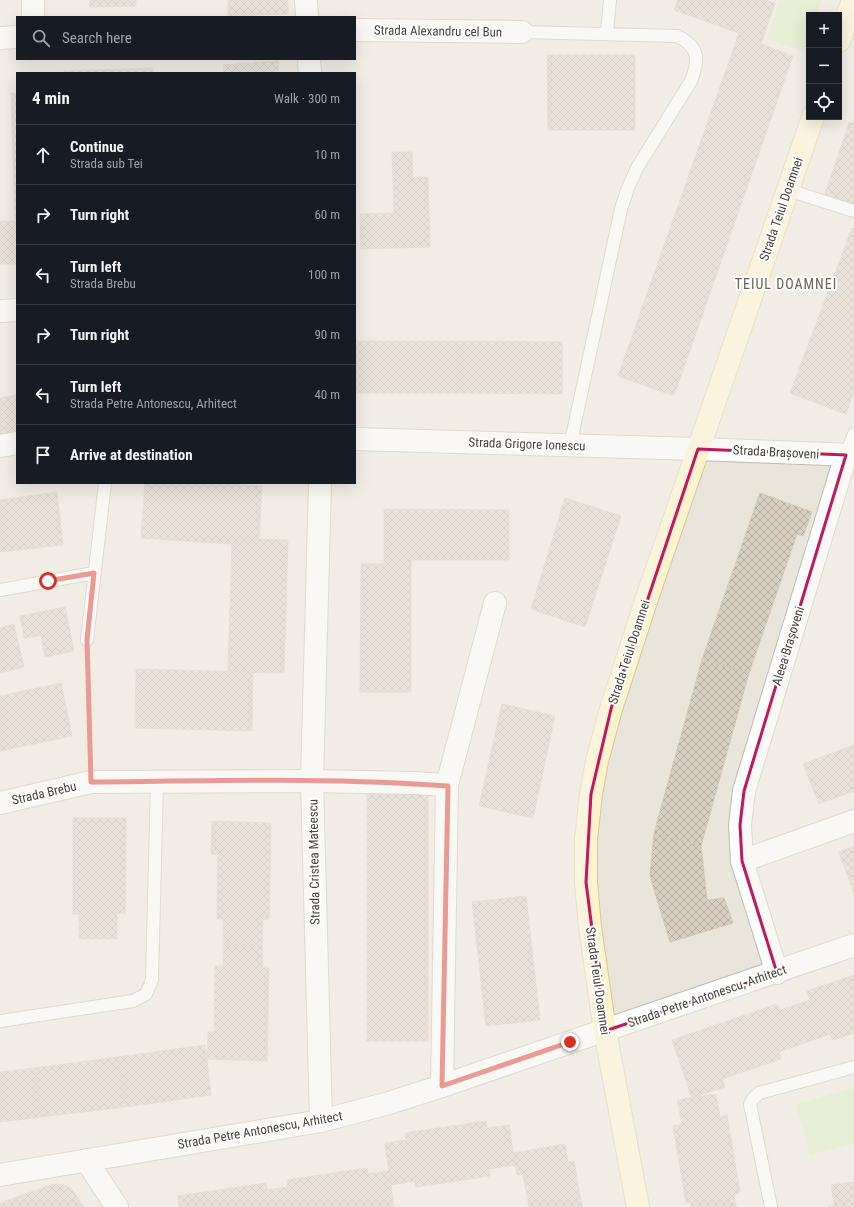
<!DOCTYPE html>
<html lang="en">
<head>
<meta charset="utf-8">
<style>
	:root { --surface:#171b24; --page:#242831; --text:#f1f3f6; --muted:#9ea1a6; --line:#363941 }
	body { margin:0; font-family:"Roboto Condensed",sans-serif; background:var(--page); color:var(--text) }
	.controls { position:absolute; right:12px; top:12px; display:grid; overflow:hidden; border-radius:0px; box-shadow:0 4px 16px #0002 }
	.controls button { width:36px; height:36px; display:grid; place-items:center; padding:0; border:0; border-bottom:1px solid var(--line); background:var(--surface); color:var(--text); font:20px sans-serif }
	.stop { position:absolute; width:12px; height:12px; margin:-9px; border:3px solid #d93025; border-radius:50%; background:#fff }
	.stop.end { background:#d93025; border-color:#fff; box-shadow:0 1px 4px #0008 }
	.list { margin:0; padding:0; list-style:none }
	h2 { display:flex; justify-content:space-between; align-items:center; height:52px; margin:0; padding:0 16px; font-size:17px }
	h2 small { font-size:13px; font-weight:400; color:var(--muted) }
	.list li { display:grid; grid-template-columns:26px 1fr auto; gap:12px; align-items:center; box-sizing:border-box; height:60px; padding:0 16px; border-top:1px solid var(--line) }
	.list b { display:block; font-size:15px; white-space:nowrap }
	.list p { margin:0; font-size:13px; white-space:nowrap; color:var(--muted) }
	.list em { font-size:13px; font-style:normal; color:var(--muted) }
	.icon { flex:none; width:22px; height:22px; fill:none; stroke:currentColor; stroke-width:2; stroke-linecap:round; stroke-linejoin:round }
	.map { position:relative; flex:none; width:854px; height:1207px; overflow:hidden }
	.search { position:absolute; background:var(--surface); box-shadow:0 4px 16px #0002; left:16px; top:16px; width:340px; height:44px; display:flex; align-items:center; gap:10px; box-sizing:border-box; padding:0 14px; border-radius:0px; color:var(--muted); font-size:15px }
	.panel { position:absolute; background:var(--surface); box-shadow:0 4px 16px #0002; left:16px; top:72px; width:340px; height:412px; border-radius:0px }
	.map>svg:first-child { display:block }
	.residential { fill:#eae5da; fill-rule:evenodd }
	.park { fill:#d2eab5 }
	.building { fill:url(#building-cross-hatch); stroke:#d3c7b4 }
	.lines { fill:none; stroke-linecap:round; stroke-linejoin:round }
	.lane-casing { stroke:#c2bbae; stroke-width:14 }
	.street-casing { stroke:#c2bbae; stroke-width:24 }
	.secondary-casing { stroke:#d6c79b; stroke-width:24 }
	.path { stroke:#c4b79f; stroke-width:2.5; stroke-dasharray:2 2; stroke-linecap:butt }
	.lane { stroke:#fff; stroke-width:12 }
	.street { stroke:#fff; stroke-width:22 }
	.secondary { stroke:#fff3cd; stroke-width:22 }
	.route { stroke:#d93025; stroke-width:5 }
	.marked { fill:none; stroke:#c2185b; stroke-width:3; stroke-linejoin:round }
	.labels { text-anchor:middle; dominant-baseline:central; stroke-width:4; stroke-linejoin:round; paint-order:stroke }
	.street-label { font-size:13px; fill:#4b4439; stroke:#fff }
	.neighbourhood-label { font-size:14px; letter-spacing:1px; fill:#6e6250; stroke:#fff }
</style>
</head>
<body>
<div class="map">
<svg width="854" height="1207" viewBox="0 0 854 1207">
	<defs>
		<pattern id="building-cross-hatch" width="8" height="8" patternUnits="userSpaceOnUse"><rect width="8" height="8" fill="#d8cfc1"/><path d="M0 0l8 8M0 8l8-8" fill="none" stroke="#b1aa9e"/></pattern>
	</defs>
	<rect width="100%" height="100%" fill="#f6f3ec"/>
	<path class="residential" d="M 0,0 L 854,0 L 854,1207 L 0,1207 ZM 809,15 L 839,15 L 839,117 L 809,117 ZM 17,17 L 355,17 L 355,59 L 17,59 ZM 17,73 L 355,73 L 355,483 L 17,483 Z"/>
	<g class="park">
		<path d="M 780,0 L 821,0 L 816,15 L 809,15 L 809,35 L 803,51 L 767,39 Z"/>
		<path d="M 854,1088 L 854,1143 L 810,1155 L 796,1104 Z"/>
	</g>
	<g class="building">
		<path d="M 90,0 L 136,0 L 136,6 L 90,7 Z"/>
		<path d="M 228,0 L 288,0 L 288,14 L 228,16 Z"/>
		<path d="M 678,0 L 766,0 L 775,3 L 761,44 L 793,56 L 674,396 L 618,376 L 739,33 L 674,10 Z"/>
		<path d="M 547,55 L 635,55 L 635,130 L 548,130 Z"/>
		<path d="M 278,61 L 279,73 L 224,73 L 223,65 Z"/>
		<path d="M 153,68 L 153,73 L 64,73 L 64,71 Z"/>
		<path d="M 11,93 L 17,93 L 17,221 L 15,221 Z"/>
		<path d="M 854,122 L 854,208 L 824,197 L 849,123 Z"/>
		<path d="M 392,152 L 412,152 L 413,177 L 428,177 L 430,247 L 361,249 L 360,214 L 394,213 Z"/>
		<rect x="0" y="221" width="17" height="43"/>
		<path d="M 852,228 L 854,229 L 854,392 L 846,414 L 790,393 Z"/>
		<rect x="355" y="341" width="106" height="52"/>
		<path d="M 461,341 L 562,342 L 562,394 L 461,393 Z"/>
		<path d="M 17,395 L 17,434 L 7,434 L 1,398 Z"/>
		<path d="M 0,398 L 1,398 L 7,434 L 0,435 Z"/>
		<path d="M 145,483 L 211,483 L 262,486 L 259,539 L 232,544 L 141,538 Z"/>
		<path d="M 57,492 L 63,545 L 0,552 L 0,500 Z"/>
		<path d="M 760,493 L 812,512 L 803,536 L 797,534 L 749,673 L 702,660 Z"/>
		<path d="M 565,498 L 621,516 L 585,627 L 531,609 Z"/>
		<path d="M 384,509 L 509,510 L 509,560 L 411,560 L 411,692 L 360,692 L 361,564 L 384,564 Z"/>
		<path d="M 259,539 L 288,540 L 284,673 L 228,672 L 232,544 Z"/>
		<path d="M 65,607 L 74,651 L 45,657 L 41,635 L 24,638 L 20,616 Z"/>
		<path d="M 14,624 L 24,667 L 0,673 L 0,628 Z"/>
		<path d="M 702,660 L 749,673 L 701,846 L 654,833 Z"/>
		<path d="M 136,669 L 253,672 L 252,731 L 135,728 Z"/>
		<path d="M 61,683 L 72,736 L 0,751 L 0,696 Z"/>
		<path d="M 502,704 L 555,716 L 533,818 L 479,806 Z"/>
		<path d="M 854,745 L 854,791 L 819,804 L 803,764 Z"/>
		<rect x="367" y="794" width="61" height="247"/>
		<path d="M 73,818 L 126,818 L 125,914 L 117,913 L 117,939 L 79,939 L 79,914 L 73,914 Z"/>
		<path d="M 212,821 L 271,823 L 269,919 L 263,919 L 262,945 L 223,944 L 223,919 L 217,919 L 218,855 L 211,854 Z"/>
		<path d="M 654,833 L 701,846 L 707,900 L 724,898 L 733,923 L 670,942 L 650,876 Z"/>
		<path d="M 854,846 L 854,893 L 839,852 Z"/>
		<path d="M 526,896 L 540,1020 L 486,1026 L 472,902 Z"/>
		<path d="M 223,944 L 262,945 L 262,968 L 269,968 L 267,1061 L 207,1059 L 208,1032 L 214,1032 L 215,966 L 223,966 Z"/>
		<path d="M 854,975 L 854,1033 L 833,1040 L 830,1034 L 779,1052 L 781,1059 L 722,1079 L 725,1087 L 692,1098 L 672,1040 L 777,1004 L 780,1010 L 810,1000 L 807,991 Z"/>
		<path d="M 205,1045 L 211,1095 L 125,1107 L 118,1057 Z"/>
		<path d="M 118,1057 L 125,1107 L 41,1117 L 35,1068 Z"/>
		<path d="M 35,1068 L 41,1117 L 0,1122 L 0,1072 Z"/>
		<path d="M 716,1094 L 720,1117 L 727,1115 L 740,1192 L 734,1195 L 736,1207 L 691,1207 L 690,1202 L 686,1203 L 673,1126 L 682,1124 L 677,1100 Z"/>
		<path d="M 486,1121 L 487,1128 L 509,1125 L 515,1165 L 489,1169 L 490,1176 L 416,1187 L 415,1181 L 391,1185 L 385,1143 L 406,1140 L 405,1133 Z"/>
		<path d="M 565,1144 L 568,1162 L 574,1161 L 582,1207 L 529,1207 L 523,1175 L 517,1175 L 513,1153 Z"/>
		<path d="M 367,1168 L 368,1174 L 389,1171 L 394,1207 L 179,1207 L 178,1196 L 266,1183 L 267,1190 L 288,1187 L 287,1180 Z"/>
		<path d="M 854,1182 L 854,1207 L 828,1207 L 834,1205 L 831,1185 Z"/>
		<path d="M 53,1184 L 64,1185 L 72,1189 L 84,1207 L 1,1207 L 0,1205 L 0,1203 Z"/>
	</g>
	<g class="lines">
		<defs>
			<g id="lane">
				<path d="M 522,32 L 677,36 C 700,47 699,60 691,81 L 637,168 L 628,188 L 621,209 L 570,446"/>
				<path d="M 607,33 L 610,0"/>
				<path d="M 788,190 L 854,211"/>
				<path d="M 846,455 L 854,434"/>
				<path d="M 0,590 L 94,573"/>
				<path d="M 87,640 L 105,483"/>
				<path d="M 0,1021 L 133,1001 L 146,994 L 152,980 L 157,782"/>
				<path d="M 771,1207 L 750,1104 L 753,1099 L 759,1093 L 854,1067"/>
			</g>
			<g id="street">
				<path d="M 33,0 L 33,17"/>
				<path d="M 306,0 L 307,17"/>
				<path d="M 355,30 L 522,32"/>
				<path d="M 0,38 L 17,37"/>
				<path d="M 309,59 L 310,73"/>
				<path d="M 0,311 L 17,310"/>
				<path d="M 355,439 L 698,449 L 854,455"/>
				<path d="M 0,446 L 17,443"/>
				<path d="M 320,483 L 312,781 L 321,1121"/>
				<path d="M 0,803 L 91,782 L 312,781 L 415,783 L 447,785"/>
				<path d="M 742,861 L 854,821"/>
				<path d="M 777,973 L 742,861 L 740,825 L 744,791 L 846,455"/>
				<path d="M 442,1086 L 447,785 L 495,603"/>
				<path d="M 86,1160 L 117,1207"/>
				<path d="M 0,1175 L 321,1121 L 389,1103 L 442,1086 L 854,945"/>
			</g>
			<g id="secondary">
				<path d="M 839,41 L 853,0"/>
				<path d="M 638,1207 L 605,1031 L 590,927 L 586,882 L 586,839 L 591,794 L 597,761 L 611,709 L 647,598 L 813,117"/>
			</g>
		</defs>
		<use href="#lane" class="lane-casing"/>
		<use href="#street" class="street-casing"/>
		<use href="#secondary" class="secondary-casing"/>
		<path class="path" d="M 87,657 L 90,760"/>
		<use href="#lane" class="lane"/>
		<use href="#street" class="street"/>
		<use href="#secondary" class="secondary"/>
	</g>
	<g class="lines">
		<path class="route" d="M 48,581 L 94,573 L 87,640 L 91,782 C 209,781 329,777 448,786 L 442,1086 L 570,1042"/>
	</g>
	<path d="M0 0H854V1207H0ZM 698,449 L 846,455 L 744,791 L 740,825 L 742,861 L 777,973 L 605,1031 L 586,882 L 591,794 L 611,709 Z" fill="#f6f3ec" fill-opacity=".55" fill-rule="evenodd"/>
	<path class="marked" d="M 698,449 L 846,455 L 744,791 L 740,825 L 742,861 L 777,973 L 605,1031 L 586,882 L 591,794 L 611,709 Z"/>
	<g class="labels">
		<g class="street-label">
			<text transform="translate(438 31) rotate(1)">Strada Alexandru cel Bun</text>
			<text transform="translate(781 209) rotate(-71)">Strada Teiul Doamnei</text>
			<text transform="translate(527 444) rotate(2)">Strada Grigore Ionescu</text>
			<text transform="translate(776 452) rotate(3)">Strada Brașoveni</text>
			<text transform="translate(788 646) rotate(-73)">Aleea Brașoveni</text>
			<text transform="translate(629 652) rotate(-72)">Strada Teiul Doamnei</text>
			<text transform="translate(44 793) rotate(-13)">Strada Brebu</text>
			<text transform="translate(314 862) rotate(-91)">Strada Cristea Mateescu</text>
			<text transform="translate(598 981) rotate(82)">Strada Teiul Doamnei</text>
			<text transform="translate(707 996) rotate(-19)">Strada Petre Antonescu, Arhitect</text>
			<text transform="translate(260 1130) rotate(-10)">Strada Petre Antonescu, Arhitect</text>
		</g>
		<g class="neighbourhood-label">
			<text x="786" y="284">TEIUL DOAMNEI</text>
		</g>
	</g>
</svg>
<div class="controls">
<button>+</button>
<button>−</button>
<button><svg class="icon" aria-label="locate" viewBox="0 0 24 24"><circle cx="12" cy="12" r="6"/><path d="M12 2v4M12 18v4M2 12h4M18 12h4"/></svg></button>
</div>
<div class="stop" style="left:48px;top:581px"></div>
<div class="stop end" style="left:570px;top:1042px"></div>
<div class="search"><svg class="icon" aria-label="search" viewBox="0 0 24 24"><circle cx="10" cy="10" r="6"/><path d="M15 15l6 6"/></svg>Search here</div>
<section class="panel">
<h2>4 min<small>Walk · 300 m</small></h2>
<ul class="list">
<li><svg class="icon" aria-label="ahead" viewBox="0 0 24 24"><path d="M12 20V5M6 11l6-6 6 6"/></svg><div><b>Continue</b><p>Strada sub Tei</p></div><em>10 m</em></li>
<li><svg class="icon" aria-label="right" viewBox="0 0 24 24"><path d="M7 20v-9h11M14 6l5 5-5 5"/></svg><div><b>Turn right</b></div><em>60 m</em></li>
<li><svg class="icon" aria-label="left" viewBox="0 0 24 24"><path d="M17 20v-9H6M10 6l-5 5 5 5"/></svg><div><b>Turn left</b><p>Strada Brebu</p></div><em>100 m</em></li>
<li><svg class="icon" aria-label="right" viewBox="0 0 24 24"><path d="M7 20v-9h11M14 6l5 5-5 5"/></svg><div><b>Turn right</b></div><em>90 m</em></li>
<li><svg class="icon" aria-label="left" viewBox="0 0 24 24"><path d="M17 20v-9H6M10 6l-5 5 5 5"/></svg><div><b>Turn left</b><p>Strada Petre Antonescu, Arhitect</p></div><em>40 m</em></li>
<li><svg class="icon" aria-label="arrive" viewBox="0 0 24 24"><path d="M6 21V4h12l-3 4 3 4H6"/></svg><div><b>Arrive at destination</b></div></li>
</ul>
</section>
</div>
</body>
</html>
